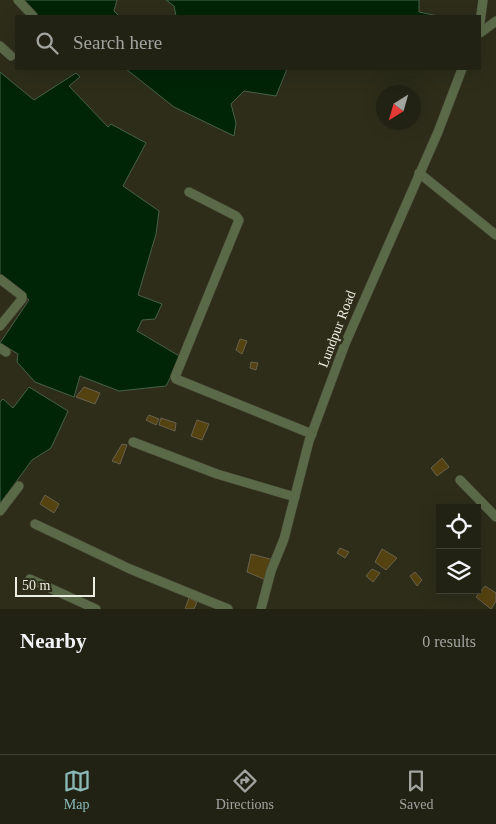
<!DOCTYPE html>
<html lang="en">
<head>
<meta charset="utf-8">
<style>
	:root { --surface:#222214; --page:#2a2a1d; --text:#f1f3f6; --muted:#a2a4a0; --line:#3f3f34; --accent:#8bbbb9 }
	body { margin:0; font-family:Georgia,serif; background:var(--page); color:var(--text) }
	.controls { position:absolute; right:15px; bottom:15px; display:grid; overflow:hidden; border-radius:0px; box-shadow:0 5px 20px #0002 }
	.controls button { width:45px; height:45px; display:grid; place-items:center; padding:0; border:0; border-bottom:1px solid var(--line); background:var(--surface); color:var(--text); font:25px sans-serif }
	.compass { position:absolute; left:376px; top:85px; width:45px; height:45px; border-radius:50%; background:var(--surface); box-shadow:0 5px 20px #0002; rotate:217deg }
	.scale { position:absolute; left:15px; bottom:12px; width:80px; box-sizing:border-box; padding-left:5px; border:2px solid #edeee2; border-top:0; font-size:14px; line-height:18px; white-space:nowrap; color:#edeee2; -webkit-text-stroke:4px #2d2d1a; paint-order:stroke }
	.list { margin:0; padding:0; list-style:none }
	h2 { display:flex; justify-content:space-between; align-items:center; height:65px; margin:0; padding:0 20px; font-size:21px }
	h2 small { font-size:16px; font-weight:400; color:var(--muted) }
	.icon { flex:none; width:28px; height:28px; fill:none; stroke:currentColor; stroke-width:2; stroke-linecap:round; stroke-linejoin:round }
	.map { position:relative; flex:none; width:496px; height:609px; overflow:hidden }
	.search { position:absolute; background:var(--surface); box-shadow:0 5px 20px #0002; left:15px; right:15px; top:15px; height:55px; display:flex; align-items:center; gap:12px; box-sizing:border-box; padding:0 18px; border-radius:0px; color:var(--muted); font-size:19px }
	.sheet { height:145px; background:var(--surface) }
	nav { display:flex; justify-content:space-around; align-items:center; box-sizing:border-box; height:70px; border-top:1px solid var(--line); background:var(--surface); font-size:14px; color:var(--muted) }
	nav a { display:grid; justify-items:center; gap:2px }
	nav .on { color:var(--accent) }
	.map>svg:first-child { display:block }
	.water { fill:#002406; stroke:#476148 }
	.building { fill:#544210; stroke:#69614e }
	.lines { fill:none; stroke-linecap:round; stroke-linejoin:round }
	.street-casing { stroke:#484836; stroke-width:10 }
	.street { stroke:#5a6948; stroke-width:9 }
	.labels { text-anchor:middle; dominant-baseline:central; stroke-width:5; stroke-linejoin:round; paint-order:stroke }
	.street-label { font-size:14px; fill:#edeee2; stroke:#2d2d1a }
</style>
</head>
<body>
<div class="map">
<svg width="496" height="609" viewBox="0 0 496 609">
	<rect width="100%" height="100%" fill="#2d2d1a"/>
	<g class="water">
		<path d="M 24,0 L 117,0 L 114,11 L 119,16 L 38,16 Z"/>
		<path d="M 166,0 L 419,0 L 419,12 L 438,16 L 176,16 L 174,6 Z"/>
		<path d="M 126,69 L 287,69 L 276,96 L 244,91 L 231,104 L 236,123 L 234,136 L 174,107 Z"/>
		<path d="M 0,72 L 34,100 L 76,73 L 80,77 L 69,86 L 108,127 L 111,124 L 146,143 L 123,186 L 159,211 L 156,234 L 138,295 L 162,304 L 155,319 L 142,320 L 137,331 L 181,357 L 166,386 L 119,391 L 80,376 L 74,397 L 35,382 L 17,362 L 18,354 L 0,343 L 29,300 L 0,276 Z"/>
		<path d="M 29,387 L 68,411 L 51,448 L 32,460 L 0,504 L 0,402 L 3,399 L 13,408 Z"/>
	</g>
	<g class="building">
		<path d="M 240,339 L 247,341 L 242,354 L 236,350 Z"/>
		<path d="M 251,362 L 258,363 L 256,370 L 250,368 Z"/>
		<path d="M 84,387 L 100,393 L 95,404 L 76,397 Z"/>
		<path d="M 149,415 L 159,419 L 156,425 L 146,420 Z"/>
		<path d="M 161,418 L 176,423 L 175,431 L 159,425 Z"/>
		<path d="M 197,420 L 209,424 L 202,440 L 191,436 Z"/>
		<path d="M 122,444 L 127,445 L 120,464 L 112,461 Z"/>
		<path d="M 442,458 L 449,467 L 437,476 L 431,468 Z"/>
		<path d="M 45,495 L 59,504 L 54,513 L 40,504 Z"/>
		<path d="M 340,548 L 349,552 L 345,558 L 337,553 Z"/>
		<path d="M 382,549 L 397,558 L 386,570 L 375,562 Z"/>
		<path d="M 251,554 L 274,560 L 266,580 L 247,572 Z"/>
		<path d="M 372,569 L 380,573 L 373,582 L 366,576 Z"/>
		<path d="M 415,572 L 422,580 L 417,586 L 410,576 Z"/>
		<path d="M 485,586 L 496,593 L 496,601 L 491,609 L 476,597 Z"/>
		<path d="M 189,598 L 197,602 L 194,609 L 185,609 Z"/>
	</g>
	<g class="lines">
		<defs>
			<g id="street">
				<path d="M 18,0 L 33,16"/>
				<path d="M 480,23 L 483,0"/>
				<path d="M 480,33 L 496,21"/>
				<path d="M 0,46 L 11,56"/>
				<path d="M 419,173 L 496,235"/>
				<path d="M 189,192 L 236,216 L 239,220 L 175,377 L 176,379 L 312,434"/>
				<path d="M 0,279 L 22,296 L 22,299 L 0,326"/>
				<path d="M 0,348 L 6,352"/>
				<path d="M 133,442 L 217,474 L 295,497"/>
				<path d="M 460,480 L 496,517"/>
				<path d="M 0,511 L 19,486"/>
				<path d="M 35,524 L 130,569 L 228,609"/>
				<path d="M 30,579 L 96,609"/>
				<path d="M 261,609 L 271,571 L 284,539 L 309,441 L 345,344 L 438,132 L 462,69"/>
			</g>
		</defs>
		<use href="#street" class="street-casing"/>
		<use href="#street" class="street"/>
	</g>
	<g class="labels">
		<g class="street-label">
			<text transform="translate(337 329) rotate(-69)">Lundpur Road</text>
		</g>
	</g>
</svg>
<div class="controls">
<button><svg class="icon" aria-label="locate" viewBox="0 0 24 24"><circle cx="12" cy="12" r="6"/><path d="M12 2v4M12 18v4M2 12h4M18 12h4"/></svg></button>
<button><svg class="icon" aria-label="layers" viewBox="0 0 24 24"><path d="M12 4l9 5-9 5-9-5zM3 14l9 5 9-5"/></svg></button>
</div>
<svg class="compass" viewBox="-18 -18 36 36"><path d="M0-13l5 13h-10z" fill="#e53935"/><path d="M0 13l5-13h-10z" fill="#a2a4a0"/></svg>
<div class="scale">50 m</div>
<div class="search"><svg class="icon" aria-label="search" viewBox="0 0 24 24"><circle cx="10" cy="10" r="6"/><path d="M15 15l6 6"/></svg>Search here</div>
</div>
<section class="sheet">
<h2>Nearby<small>0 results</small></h2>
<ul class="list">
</ul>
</section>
<nav>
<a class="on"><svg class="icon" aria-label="map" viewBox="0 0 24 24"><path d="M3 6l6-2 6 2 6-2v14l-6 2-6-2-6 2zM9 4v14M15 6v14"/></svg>Map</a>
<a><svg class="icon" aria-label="directions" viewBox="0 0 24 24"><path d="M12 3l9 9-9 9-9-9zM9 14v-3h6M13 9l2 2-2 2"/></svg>Directions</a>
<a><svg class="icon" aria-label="saved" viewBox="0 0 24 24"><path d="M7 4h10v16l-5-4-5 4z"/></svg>Saved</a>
</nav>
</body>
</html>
